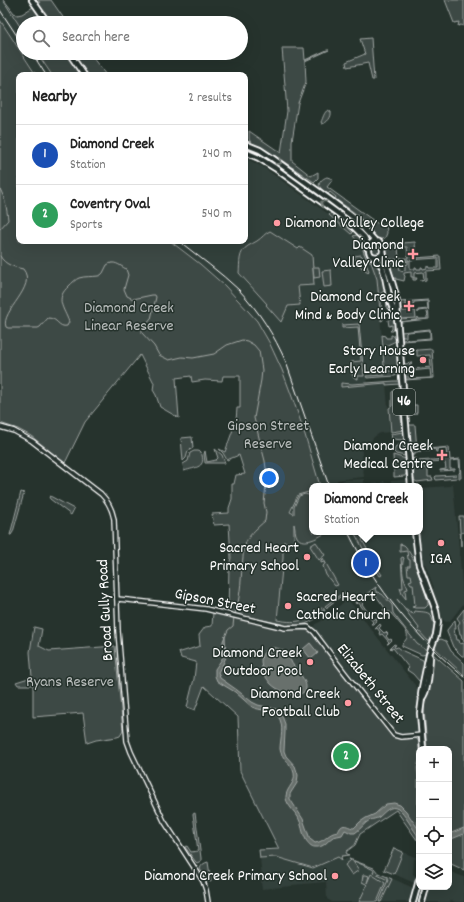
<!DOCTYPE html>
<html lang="en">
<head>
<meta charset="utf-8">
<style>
	:root { --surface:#fff; --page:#f6f6f6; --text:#222; --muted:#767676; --line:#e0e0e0; --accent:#b45309 }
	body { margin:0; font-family:Dekko,sans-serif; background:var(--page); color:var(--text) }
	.controls { position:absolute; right:12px; bottom:12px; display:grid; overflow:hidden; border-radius:8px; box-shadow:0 4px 16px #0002 }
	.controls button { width:36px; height:36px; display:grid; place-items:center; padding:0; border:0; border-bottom:1px solid var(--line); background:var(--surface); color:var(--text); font:20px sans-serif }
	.you { position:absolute; left:269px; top:478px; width:14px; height:14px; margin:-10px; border:3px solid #fff; border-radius:50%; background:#1a73e8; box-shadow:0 0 0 6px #1a73e833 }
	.badge { display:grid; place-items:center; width:26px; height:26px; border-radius:50%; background:var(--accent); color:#fff; font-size:13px; font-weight:700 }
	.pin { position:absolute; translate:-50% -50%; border:2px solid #fff; box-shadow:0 1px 4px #0006 }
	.popup { position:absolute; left:309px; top:483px; width:114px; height:52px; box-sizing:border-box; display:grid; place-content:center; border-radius:8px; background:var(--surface); filter:drop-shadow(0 1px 3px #0005); font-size:13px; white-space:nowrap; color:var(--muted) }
	.popup b { font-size:15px; color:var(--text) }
	.popup::after { content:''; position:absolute; left:50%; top:100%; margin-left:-8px; border:8px solid transparent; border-top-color:var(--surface) }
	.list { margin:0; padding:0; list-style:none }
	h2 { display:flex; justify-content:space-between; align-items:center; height:52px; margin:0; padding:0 16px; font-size:17px }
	h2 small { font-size:13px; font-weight:400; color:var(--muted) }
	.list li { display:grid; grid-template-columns:26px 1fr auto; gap:12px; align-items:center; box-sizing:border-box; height:60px; padding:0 16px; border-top:1px solid var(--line) }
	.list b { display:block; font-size:15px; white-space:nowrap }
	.list p { margin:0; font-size:13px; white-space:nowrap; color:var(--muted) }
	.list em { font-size:13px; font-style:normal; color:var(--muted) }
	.icon { flex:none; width:22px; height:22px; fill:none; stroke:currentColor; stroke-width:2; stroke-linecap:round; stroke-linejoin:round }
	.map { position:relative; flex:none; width:464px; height:902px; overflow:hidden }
	.search { position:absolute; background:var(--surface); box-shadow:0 4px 16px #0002; left:16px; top:16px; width:232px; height:44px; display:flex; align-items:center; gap:10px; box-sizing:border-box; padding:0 14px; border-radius:22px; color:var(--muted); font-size:15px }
	.panel { position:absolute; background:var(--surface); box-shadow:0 4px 16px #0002; left:16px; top:72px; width:232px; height:172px; border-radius:8px }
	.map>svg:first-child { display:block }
	.built { fill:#333f3a }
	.green { fill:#3e4944; stroke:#9ea4a2; fill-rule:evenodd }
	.water { fill:#67706c; stroke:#a4a9a7 }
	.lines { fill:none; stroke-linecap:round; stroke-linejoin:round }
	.stream { stroke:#a4a9a7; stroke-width:1 }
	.tertiary-casing { stroke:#fff; stroke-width:6 }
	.primary-casing { stroke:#fff; stroke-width:8 }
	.tertiary { stroke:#26332d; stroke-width:3.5 }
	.primary { stroke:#26332d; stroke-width:4.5 }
	.rail { stroke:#fff; stroke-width:1 }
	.oneway { stroke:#727a76 }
	.poi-dot { fill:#ff9aa2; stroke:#26332d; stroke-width:1.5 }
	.labels { text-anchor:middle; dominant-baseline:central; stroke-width:3; stroke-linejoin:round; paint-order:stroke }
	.shield { fill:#26332d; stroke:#bec2c0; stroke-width:1 }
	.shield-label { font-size:15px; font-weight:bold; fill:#fff }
	.poi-label { font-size:16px; fill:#fff; stroke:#26332d; text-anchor:end }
	.park-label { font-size:16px; fill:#bbbfbe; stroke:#26332d }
	.street-label { font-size:16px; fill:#fff; stroke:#26332d }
</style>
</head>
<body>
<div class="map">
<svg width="464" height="902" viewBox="0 0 464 902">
	<rect width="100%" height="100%" fill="#26332d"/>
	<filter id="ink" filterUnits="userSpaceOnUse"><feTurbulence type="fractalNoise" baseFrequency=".025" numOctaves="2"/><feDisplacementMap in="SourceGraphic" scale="8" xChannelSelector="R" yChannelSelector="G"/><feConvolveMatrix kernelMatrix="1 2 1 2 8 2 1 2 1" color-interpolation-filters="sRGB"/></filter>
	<g filter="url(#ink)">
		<g class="built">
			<path d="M 0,0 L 3,0 L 23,31 L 23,53 L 37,53 L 52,75 L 36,75 L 0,20 Z"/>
			<path d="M 245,158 L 263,167 L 334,218 L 351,234 L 362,247 L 364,253 L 366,258 L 371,262 L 377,279 L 385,375 L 367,376 L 368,385 L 386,383 L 390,432 L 380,433 L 374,437 L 371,441 L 361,442 L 364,477 L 337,480 L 338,483 L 344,480 L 364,479 L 364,483 L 366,483 L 366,484 L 382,483 L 383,481 L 384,481 L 385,483 L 391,482 L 391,481 L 404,480 L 407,482 L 408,486 L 320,486 L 303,428 L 291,394 L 276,356 L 263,330 L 257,321 L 238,299 L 200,264 L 170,241 L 245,241 Z"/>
			<path d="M 452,483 L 453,484 L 464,603 L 450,621 L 446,622 L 443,620 L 431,590 L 434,588 L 425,564 L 421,564 L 421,561 L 418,532 L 420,532 L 420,486 L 420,488 L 450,486 Z"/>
			<path d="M 312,491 L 312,532 L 412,532 L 415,565 L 433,616 L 434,624 L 433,631 L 428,651 L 417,644 L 393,613 L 392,605 L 388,600 L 386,600 L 378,593 L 375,589 L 376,588 L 355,602 L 351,596 L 349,596 L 347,591 L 304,620 L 295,622 L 277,620 L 283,558 L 283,528 L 298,495 Z"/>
			<path d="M 345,601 L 348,601 L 350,602 L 418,689 L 419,694 L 417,713 L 418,730 L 418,732 L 415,734 L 402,736 L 397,734 L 394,731 L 348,674 L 315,630 L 314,626 L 315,624 L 320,622 Z"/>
			<path d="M 403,852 L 417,858 L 417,860 L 414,858 L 413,874 L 416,877 L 415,883 L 414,883 L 394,874 Z"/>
			<path d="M 276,857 L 313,868 L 338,857 L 342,860 L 348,858 L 374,870 L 373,873 L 388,879 L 389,877 L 409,886 L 412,887 L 414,889 L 414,892 L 411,902 L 332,902 L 327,899 L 326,882 L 292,885 L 292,886 L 262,889 L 261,883 L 262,878 L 260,858 Z"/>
			<path d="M 449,871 L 464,877 L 464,902 L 455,902 L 451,900 L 450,902 L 426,902 L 429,887 L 449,887 Z"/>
		</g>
		<g class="green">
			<path d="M 3,0 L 4,0 L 14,13 L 17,15 L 22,14 L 33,7 L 40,17 L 45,23 L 23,23 L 23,31 Z"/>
			<path d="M 38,0 L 51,0 L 67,23 L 51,23 L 42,11 L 39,4 L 40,3 Z"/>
			<path d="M 445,0 L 464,0 L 464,25 L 463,26 L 461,25 L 458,26 L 459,22 L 454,23 Z"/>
			<path d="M 0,20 L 36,75 L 19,75 L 19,241 L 170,241 L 200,264 L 225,286 L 249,312 L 257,321 L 269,342 L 282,370 L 291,394 L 303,428 L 320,486 L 312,486 L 312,491 L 298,495 L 290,512 L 294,514 L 294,507 L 299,496 L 305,494 L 312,496 L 312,532 L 327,532 C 321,536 303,547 297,537 C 295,534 295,527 294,524 L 294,542 L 283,542 L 283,558 L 277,620 C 300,624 305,621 323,607 L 325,611 L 323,610 L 314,616 L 315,619 C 309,623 303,625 295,626 L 295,625 L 289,625 L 288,626 L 282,625 L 282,624 L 228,613 L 229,565 L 231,558 L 229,524 L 214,525 L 212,514 L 229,513 L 229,508 L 232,499 L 232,484 L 234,484 L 236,475 L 245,474 L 239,455 L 227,460 L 223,453 L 219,449 L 225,452 L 236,421 L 237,408 L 240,408 L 240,376 L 223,376 L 222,381 L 205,380 L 192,382 L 191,376 L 176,378 L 179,418 L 160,407 L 156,395 L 153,390 L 154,383 L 140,355 L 85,422 L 65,463 L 31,436 L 18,429 L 0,423 Z"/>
			<path d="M 371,38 L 374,80 L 372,80 L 368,63 L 347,67 L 346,62 L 365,54 L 360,39 Z"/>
			<path d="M 282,48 L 304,48 L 305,60 L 327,50 L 329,50 L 305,61 L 306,82 L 298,103 L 292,141 L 292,161 L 311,176 L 318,172 L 318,178 L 314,182 L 271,153 L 251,143 L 249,139 L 249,131 L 281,153 L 287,111 Z"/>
			<path d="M 37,53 L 67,53 L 81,75 L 52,75 Z"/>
			<path d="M 71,53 L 89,53 L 106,75 L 87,75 Z"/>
			<path d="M 328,110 L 331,112 C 332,117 327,123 322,124 L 321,122 C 323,118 324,112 328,110 Z"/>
			<path d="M 254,150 L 262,153 L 328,200 L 326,201 L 329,203 L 328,204 L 277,168 L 267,159 L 254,152 Z"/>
			<path d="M 327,177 L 333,179 L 327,187 L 381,226 L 386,221 L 387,233 L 385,238 C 381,240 377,239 373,236 C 369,233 367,227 364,223 C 357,213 345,206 335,199 L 336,197 L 330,192 L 327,195 C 326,191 321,190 320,187 C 317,183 323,178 327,177 Z"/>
			<path d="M 329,201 L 352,218 L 372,241 L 370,242 C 361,226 343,215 329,205 L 330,203 L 328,202 Z"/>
			<path d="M 331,213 L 345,224 L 353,233 L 351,234 L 329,215 Z"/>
			<path d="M 270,231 L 298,249 L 300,247 L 312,255 L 314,285 L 298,286 L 300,305 L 288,306 L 281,322 L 266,305 L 267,304 L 239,273 C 240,263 238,252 248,246 C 251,244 254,243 257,241 C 262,238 265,233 270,231 Z"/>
			<path d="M 357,235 C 366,239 362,247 366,254 C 368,258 373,260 376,262 C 383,269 383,280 385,289 L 384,291 L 380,294 L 383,320 L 381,321 L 377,279 L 371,262 L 366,258 L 364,253 L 362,247 L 353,236 Z"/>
			<path d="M 415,242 L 416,258 L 440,256 L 441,270 L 426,271 L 426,280 L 421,281 L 421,280 L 424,279 L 423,272 L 414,273 L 414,278 L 417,278 L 416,280 L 413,280 L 413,277 L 411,277 L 411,272 L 404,273 L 404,275 L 405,276 L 404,281 L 396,279 L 393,275 L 389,263 L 401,261 L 399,263 L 400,271 L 405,270 L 405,265 L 408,264 L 408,262 L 405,261 L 409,261 L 409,260 L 388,259 L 387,257 L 387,248 L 391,245 L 400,243 L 401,247 L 398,247 L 399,258 L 408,258 L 407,247 L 404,247 L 403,243 ZM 438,258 L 438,268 L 429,268 L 428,266 L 427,266 L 427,268 L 423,269 L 422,267 L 421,267 L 421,269 L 417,269 L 416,267 L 415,267 L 415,269 L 410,269 L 410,260 Z"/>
			<circle cx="376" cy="250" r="5"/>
			<path d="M 361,255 L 363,257 L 369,271 L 368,272 L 357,264 L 356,264 L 354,256 Z"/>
			<path d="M 313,267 L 319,267 L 320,277 L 314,278 Z"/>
			<path d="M 331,270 L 332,286 L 324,287 L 322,271 Z"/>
			<path d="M 386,297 L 387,297 C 390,305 398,323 393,331 L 390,331 L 392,329 L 392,325 L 389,326 L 388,320 L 391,318 L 390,308 L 387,309 Z"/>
			<path d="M 428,300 L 429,319 L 400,322 L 416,320 L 418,317 L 419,319 L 427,319 L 427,316 L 428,315 L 426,310 L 418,311 L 418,313 L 418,310 L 428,309 L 427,301 L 414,302 L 413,306 L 411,306 L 411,302 L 405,302 L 405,305 L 406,305 L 406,308 L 408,308 L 408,309 L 399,309 L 399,302 Z"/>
			<path d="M 415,310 L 416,318 L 400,319 L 400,311 Z"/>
			<path d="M 359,324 L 364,376 L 358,376 L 358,379 C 350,378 351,369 351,362 L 361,361 L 358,327 L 342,328 L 342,325 Z"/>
			<path d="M 430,329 L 431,339 L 402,341 L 403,340 L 407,339 L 408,340 L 430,338 L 430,330 L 407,332 L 406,333 L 406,337 L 403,337 L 401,336 L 401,332 Z"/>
			<path d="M 382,335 L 385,336 L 386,338 L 391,338 L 391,335 C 394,335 396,339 396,341 L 383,347 Z"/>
			<path d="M 394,347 L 396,347 L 397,349 L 398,366 L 396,368 L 384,366 L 383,352 Z"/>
			<path d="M 432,349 L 434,378 L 405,380 L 406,379 L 431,378 L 430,369 L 411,371 L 412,377 L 405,377 L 404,365 L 405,364 L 412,363 L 410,364 L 410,367 L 412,367 L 413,369 L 431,367 L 430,355 L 417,356 L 417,350 L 405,351 Z"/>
			<path d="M 385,370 L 398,373 L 398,374 L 395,376 L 367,378 L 366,376 L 385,375 Z"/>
			<path d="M 395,381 L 398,381 L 400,384 L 386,385 L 386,383 L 341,387 L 341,383 L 352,384 Z"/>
			<path d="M 395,390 L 398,391 L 399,394 L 401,419 L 404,430 L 391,432 L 389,408 L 392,406 L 392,392 Z"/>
			<path d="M 410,405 L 417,405 L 417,412 L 416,414 L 409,415 L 408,414 L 408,408 Z"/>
			<path d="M 410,425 L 415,425 L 417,450 L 449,447 L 450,460 L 460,459 L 461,478 L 459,478 L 459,473 L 460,472 L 459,460 L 450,461 L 450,469 L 455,469 L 455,470 L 440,471 L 440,470 L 446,469 L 445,463 L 442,461 L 422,463 L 423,468 L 428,468 L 428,477 L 432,477 L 433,480 L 417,482 L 414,480 L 413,477 L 412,459 L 416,458 L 416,461 L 432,460 L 433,460 L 445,459 L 445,457 L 447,456 L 446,449 L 437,449 L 437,452 L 436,452 L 435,449 L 430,450 L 430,451 L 415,452 L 415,455 L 412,455 L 409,426 Z"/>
			<path d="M 403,432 L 404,433 L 404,440 L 392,439 L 391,434 Z"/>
			<path d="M 192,437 L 193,448 L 188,451 L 186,458 L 183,461 L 181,438 Z"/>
			<path d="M 402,443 L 405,444 L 405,456 L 396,454 L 394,452 L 395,447 Z"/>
			<path d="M 215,449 L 222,455 L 225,463 L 205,463 L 204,454 L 205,451 L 207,462 L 216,460 L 218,458 Z"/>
			<path d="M 194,451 L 198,451 L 201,452 C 207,468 196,467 184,471 L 183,464 L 188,461 L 190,453 Z"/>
			<path d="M 393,455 L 406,459 L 406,473 L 405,476 L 394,477 L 394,472 Z"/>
			<path d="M 456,475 L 457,478 L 436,480 L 435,477 L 436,476 Z"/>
			<path d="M 21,492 L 24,493 L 13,532 L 11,535 L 10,535 Z"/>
			<path d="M 50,496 L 74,509 L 71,515 L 50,499 L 49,497 Z"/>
			<path d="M 459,516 L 464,516 L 464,532 L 461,533 L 461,546 Z"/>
			<path d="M 354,532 L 359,532 L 363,539 L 362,540 L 374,561 L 373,561 L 382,575 L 380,576 L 366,554 Z"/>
			<path d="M 316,542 L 325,555 L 319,560 L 310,546 Z"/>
			<path d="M 400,544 L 404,545 L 406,547 L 414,560 L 428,601 L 428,605 L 425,608 L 415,608 L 412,607 L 415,606 L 413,584 L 411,584 L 409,581 L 412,580 L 411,575 L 408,575 L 407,566 L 410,566 L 410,560 L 408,559 L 407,551 L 400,552 Z"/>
			<path d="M 403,557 L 404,558 C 402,564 402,573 404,579 C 405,583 407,585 408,589 L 405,590 L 406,599 L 402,594 L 400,588 L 403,588 L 401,558 Z"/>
			<path d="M 323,558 L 338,585 L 335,586 L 326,575 L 323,566 L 324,565 L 325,563 L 324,562 L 321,563 L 321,560 Z"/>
			<path d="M 376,587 L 376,588 L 375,589 L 377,593 L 379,592 L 381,594 L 382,594 L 392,605 L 393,613 L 417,644 L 428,651 L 426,654 L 422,655 L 402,646 L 402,644 C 411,636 407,632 401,625 C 397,621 394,616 390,612 L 387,612 L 379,618 L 378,615 L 380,617 L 385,613 L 383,610 L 385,608 L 374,593 L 371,595 L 369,593 L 362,599 L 364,602 L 362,604 L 369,614 L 372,612 L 373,614 L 371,616 L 374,620 L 376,618 L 377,621 L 373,624 L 371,624 L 373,622 L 358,602 L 356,604 L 355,602 Z"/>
			<path d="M 344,592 L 346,596 L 346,597 L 342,599 L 340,597 L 327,607 L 327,609 L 325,606 Z"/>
			<path d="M 397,599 C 402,605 406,612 414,614 L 415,611 C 420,612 427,611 431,615 L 434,624 L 432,638 L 431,639 L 430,641 L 428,641 L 418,630 L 419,628 Z"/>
			<path d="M 464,609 L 464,618 L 463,619 L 464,624 L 464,642 L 463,639 L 462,639 L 461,634 L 460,634 L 458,625 L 460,622 L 457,618 Z"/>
			<path d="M 213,612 L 280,629 L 307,630 L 311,632 L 339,669 L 392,735 C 399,741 407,739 415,738 L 417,739 L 419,742 L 419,760 L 417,768 L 418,779 L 417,840 L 396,810 L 360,834 L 355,845 L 347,851 L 346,853 L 349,855 L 342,856 L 341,857 L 342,860 L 338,857 L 313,868 L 276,857 L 260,858 L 259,850 L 279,849 L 240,771 L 238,717 L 204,686 L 195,710 L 187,707 L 194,679 L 196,662 L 181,658 L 179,651 L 181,652 L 200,646 L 199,635 L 205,627 L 212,626 Z"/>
			<path d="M 455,620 L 456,629 L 454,629 L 455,635 L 456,635 L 457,640 L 459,640 L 460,644 L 464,643 L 464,656 L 462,656 L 453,647 L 447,632 L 447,630 Z"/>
			<path d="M 379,625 L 380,624 L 381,626 L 379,628 L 384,633 L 386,632 L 388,634 L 386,636 L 389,640 L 391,639 L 392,640 L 388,644 L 387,644 L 389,642 L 382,634 L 380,635 L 379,633 L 380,632 L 377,628 L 375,629 Z"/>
			<path d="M 34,627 L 42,629 L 39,646 L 49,651 L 115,646 L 123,731 L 120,736 L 117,737 L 96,740 L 87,743 L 83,713 L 33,717 L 33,685 L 18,685 L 16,682 L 32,677 L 30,652 Z"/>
			<path d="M 441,639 L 446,641 L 451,651 L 464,663 L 464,675 L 434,647 L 438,640 Z"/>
			<path d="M 394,644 L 396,645 L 394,646 L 395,648 L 398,647 L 403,651 L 423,660 L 424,664 L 421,681 L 419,681 L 413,674 L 407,670 L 409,668 L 393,648 L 391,649 L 390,648 Z"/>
			<path d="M 432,653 L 464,681 L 464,870 L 449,863 L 449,749 L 427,749 L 424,708 Z"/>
			<path d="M 195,813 L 201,858 L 201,861 L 197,863 L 195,861 L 185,847 L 187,846 L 191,852 L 198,851 L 193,814 Z"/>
			<path d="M 394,848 L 403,852 L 394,874 L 384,870 Z"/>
			<path d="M 349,859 L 374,868 L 378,873 L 392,879 L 381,902 L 379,902 L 388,880 L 373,873 L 374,870 L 352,860 L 359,870 L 352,875 L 345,865 L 351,860 Z"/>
			<path d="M 208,862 L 211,882 L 206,880 L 200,869 C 201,865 204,863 208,862 Z"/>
			<path d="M 371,874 L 385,883 L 377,902 L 359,902 L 367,885 L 366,884 L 362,882 L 363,875 L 366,875 L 369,876 L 367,883 Z"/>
		</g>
		<g class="water">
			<path d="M 225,636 L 226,657 L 223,664 L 218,672 L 220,678 L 237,690 L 252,702 L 258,705 L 276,709 L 282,716 L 285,724 L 285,732 L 284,751 L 286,756 L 295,766 L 298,775 L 297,783 L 290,794 L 290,799 L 303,819 L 310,839 L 315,843 C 327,841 327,833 338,832 C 339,830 340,828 341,827 C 345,823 349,828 354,828 L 360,822 L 366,818 L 375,814 L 386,804 L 394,803 L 400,805 L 406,811 L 419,830 L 419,837 C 413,830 405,814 398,809 C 390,804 384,813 379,817 C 376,819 373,819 370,820 C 364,823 361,829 355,833 L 351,833 L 345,830 L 342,835 C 339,836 336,836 333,837 C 327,841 324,848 315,847 C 311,847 308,843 306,840 C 302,833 302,824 298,817 C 294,811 285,803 286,796 C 287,787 296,783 294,773 C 292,763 281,759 280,749 C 280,739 285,726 278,716 C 271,709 260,711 252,707 L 235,692 L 220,683 L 217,681 L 215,676 L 215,669 L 222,659 L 223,652 L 223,641 Z"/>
			<path d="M 310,643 L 318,653 L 311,659 L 303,649 Z"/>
			<path d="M 271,648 C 277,647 284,650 288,655 C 290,658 291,663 294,666 C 298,672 315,689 300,694 C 292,697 277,690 271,684 C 262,674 254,653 271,648 Z"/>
			<path d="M 464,828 L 464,834 L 449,840 L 449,834 Z"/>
		</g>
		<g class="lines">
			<g class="stream">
				<path d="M 0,189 C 5,198 7,209 8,220 L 0,229"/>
				<path d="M 0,256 C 5,265 14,267 23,269 C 38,287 0,311 6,327 L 8,328 L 38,328 L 40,327 L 48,318 C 58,318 58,328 67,326 L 69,322 C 64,308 54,299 69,286 C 72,283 76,279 79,278 C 85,276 92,277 98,276 C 100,276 102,274 103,273 L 107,265 C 114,260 119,265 126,269 L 128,275 L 124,289 L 127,296 L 133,299 L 152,295 L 155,295 L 156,297 L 151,319 L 142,330 L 142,333 L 154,346 L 159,355 L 169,360 L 182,357 L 193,358 L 214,354 L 227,345 L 242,340 L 247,341 L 254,345 L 259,351 L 262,370 L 261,380 L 254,418 L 265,461 L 267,475 L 264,503 L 266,512 L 265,521 C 259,526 249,535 246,542 C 243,550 243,559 242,567 C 241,582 240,599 235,614"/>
				<path d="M 225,637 L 228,630 L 233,626 L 234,617"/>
			</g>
			<defs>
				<g id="tertiary">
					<path d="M 0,427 L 14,431 L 32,441 L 101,494 C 109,502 112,509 114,519 L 118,631 L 127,741 L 131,752 L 164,821 L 203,881 L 206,890 L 208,902"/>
					<path d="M 117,599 L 128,600 L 206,609 L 285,628 L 308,627 L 314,632 L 345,673 L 394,735 L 401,737 L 422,735"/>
				</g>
				<g id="primary">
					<path d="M 32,0 L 48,23"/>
					<path d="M 69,53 L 84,75"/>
					<path d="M 245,144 L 260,150 L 272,158 L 329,199 L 354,218 L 376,242"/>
					<path d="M 245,152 L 259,158 L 275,168 L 340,215 L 354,227 L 364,237 L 367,243 L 370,254 L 382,266 C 388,283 387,301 397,317"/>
					<path d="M 368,248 C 378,227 394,262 372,256"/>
					<path d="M 383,251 C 387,273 400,295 397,317 L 411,486"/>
					<path d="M 415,532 L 419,565 L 436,611 L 438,622 L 436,635 L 429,654 L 422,688 L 421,695 L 422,698 L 420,713 L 423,749"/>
					<path d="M 422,698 C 429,690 429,668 430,657"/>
					<path d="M 413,902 L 419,880"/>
					<path d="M 422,902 L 424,895 L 426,887"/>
				</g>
			</defs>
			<use href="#tertiary" class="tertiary-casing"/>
			<use href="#primary" class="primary-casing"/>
			<use href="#tertiary" class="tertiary"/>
			<use href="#primary" class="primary"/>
			<g class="rail">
				<path d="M 0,10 L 23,45"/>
				<path d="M 32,53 L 46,75"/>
				<path d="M 179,241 C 199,257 220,272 239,290 C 259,311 274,335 286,362 L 329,486"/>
				<path d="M 348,532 C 376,589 416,637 464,677"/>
			</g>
		</g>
		<defs><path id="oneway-chevron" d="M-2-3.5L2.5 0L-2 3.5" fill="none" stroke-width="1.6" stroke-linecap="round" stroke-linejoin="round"/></defs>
		<g class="oneway">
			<use href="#oneway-chevron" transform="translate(279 162) rotate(35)"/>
			<use href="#oneway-chevron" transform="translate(323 203) rotate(-144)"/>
		</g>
	</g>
	<g class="poi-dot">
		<circle cx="277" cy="223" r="4"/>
		<path d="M411 248h4v4h4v4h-4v4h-4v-4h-4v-4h4z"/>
		<path d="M407 300h4v4h4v4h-4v4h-4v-4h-4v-4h4z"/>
		<circle cx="423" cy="360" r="4"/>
		<path d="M440 449h4v4h4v4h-4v4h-4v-4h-4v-4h4z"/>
		<circle cx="441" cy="543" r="4"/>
		<circle cx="307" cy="557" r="4"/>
		<circle cx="288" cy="606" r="4"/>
		<circle cx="310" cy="662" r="4"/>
		<circle cx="348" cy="703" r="4"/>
		<circle cx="335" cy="876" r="4"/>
	</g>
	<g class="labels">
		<rect class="shield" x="393" y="389" width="22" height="26" rx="3"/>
		<g class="shield-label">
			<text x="404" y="402">46</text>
		</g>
		<g class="poi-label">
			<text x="285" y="223" text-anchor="start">Diamond Valley College</text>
			<text x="404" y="245">Diamond<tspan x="404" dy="18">Valley Clinic</tspan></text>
			<text x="400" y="297">Diamond Creek<tspan x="400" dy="18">Mind &amp; Body Clinic</tspan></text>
			<text x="415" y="351">Story House<tspan x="415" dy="18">Early Learning</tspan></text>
			<text x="433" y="446">Diamond Creek<tspan x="433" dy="18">Medical Centre</tspan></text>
			<text x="299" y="548">Sacred Heart<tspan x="299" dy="18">Primary School</tspan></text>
			<text x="441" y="559" text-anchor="middle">IGA</text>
			<text x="296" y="597" text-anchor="start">Sacred Heart<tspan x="296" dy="18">Catholic Church</tspan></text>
			<text x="302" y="653">Diamond Creek<tspan x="302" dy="18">Outdoor Pool</tspan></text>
			<text x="340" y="694">Diamond Creek<tspan x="340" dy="18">Football Club</tspan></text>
			<text x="327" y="876">Diamond Creek Primary School</text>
		</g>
		<g class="park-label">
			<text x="129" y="308">Diamond Creek<tspan x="129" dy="18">Linear Reserve</tspan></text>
			<text x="268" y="426">Gipson Street<tspan x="268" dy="18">Reserve</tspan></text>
			<text x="70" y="682">Ryans Reserve</text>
		</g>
		<g class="street-label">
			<text transform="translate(215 602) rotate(11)">Gipson Street</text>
			<text transform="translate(106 610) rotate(-93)">Broad Gully Road</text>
			<text transform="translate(370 684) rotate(51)">Elizabeth Street</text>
		</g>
	</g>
</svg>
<div class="controls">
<button>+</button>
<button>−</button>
<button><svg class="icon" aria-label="locate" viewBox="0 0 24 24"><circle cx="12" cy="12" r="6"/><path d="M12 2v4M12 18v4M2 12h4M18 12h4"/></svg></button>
<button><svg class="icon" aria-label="layers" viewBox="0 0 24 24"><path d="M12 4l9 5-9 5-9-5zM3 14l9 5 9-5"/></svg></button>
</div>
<div class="you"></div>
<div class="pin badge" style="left:366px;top:563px;background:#1a4fb4">1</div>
<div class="popup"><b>Diamond Creek</b>Station</div>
<div class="pin badge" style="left:346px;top:756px;background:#2e9e5b">2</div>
<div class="search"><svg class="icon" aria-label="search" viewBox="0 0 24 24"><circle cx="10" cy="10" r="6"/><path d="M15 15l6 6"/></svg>Search here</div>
<section class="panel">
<h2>Nearby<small>2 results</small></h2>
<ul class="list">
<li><span class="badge" style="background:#1a4fb4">1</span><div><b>Diamond Creek</b><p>Station</p></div><em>240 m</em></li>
<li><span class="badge" style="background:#2e9e5b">2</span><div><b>Coventry Oval</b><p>Sports</p></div><em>540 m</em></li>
</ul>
</section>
</div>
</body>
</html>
